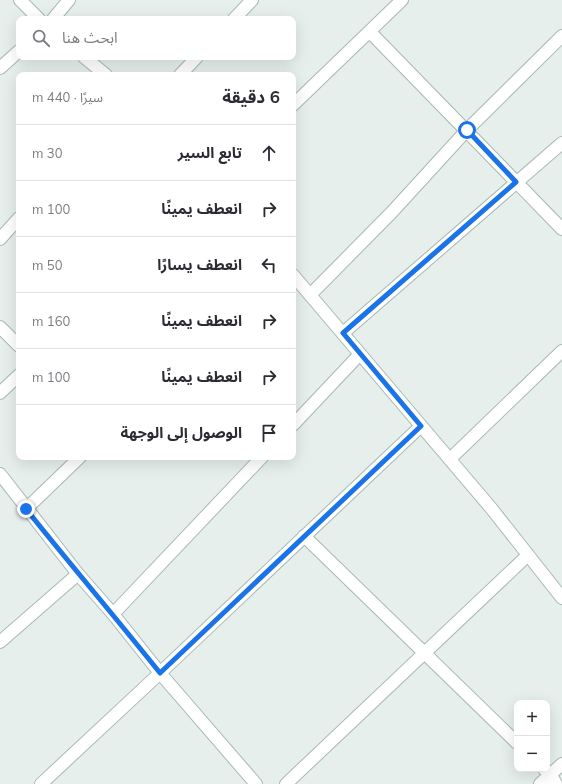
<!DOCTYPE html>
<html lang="ar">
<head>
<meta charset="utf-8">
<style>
	:root { --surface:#fff; --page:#f2f2f3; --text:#2b2b33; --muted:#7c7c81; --line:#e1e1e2 }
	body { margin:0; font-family:Mulish,"Noto Sans Arabic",sans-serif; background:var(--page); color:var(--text); direction:rtl }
	.controls { position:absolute; right:12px; bottom:12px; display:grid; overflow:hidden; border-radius:8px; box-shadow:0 4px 16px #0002 }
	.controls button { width:36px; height:36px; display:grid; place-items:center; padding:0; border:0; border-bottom:1px solid var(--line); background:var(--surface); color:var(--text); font:20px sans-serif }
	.stop { position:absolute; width:12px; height:12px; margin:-9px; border:3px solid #1a73e8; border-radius:50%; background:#fff }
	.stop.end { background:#1a73e8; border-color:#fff; box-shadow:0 1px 4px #0008 }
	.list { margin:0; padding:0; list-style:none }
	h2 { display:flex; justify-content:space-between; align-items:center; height:52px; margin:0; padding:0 16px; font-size:17px }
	h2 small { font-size:13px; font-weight:400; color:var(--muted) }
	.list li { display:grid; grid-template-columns:26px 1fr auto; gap:12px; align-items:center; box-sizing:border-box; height:56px; padding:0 16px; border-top:1px solid var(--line) }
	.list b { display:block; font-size:15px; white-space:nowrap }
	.list em { font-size:13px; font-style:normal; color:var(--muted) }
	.icon { flex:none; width:22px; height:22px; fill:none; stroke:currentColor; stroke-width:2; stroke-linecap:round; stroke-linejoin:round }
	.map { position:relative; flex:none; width:562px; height:784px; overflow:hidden; direction:ltr }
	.search { position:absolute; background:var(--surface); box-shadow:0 4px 16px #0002; left:16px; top:16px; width:280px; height:44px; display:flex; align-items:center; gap:10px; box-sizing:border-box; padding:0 14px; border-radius:8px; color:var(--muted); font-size:15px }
	.panel { position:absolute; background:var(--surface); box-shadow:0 4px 16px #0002; left:16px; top:72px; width:280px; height:388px; border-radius:8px; direction:rtl }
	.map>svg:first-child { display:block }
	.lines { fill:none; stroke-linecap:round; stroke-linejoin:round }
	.street-casing { stroke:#a8b8b2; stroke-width:14 }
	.street { stroke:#fff; stroke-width:12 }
	.route { stroke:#1a73e8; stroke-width:5 }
</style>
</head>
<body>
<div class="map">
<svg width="562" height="784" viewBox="0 0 562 784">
	<rect width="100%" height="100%" fill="#e6efeb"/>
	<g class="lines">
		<defs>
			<g id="street">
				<path d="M 20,0 L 39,19"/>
				<path d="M 53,19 L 69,0"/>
				<path d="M 234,19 L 252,0"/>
				<path d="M 370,32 L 562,229"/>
				<path d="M 84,57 L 106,75"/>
				<path d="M 0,68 L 19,51"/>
				<path d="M 180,75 L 197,57"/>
				<path d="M 293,105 L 402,0"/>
				<path d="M 0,239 L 19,218"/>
				<path d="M 293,275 L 491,508 L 562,598"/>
				<path d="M 310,295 L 392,212 L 467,130 L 562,36"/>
				<path d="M 0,327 L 19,346"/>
				<path d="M 343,333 L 562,143"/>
				<path d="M 0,393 L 19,375"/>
				<path d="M 293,425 L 360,354"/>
				<path d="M 450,459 L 562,351"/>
				<path d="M 0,474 L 78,574 L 113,614 L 160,673 L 256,784"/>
				<path d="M 26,509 L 80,457"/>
				<path d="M 304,536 L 517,743"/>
				<path d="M 113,614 L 262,457"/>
				<path d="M 0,642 L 78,574"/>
				<path d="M 544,769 L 551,775 L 556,784"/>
				<path d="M 41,784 L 160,673 L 421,426"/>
				<path d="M 286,784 L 528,555"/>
				<path d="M 540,784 L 562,764"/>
			</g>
		</defs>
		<use href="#street" class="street-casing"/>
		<use href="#street" class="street"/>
	</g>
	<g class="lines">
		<path class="route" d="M 26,509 C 70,564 116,618 160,673 L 421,426 L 343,333 L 516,182 L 467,130"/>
	</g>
</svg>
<div class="controls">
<button>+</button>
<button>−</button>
</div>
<div class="stop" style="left:467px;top:130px"></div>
<div class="stop end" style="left:26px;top:509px"></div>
<div class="search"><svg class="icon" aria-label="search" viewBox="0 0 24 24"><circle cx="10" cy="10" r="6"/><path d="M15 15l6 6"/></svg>ابحث هنا</div>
<section class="panel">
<h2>6 دقيقة<small>سيرًا · 440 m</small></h2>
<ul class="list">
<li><svg class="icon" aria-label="ahead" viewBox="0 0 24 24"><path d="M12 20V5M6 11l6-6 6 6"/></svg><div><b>تابع السير</b></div><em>30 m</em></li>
<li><svg class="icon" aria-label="right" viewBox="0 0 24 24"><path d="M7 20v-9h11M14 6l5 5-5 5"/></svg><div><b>انعطف يمينًا</b></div><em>100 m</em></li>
<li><svg class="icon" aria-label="left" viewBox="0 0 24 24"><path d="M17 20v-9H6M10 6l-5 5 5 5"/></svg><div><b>انعطف يسارًا</b></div><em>50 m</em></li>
<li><svg class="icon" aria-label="right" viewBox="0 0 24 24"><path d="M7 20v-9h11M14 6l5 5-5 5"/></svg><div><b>انعطف يمينًا</b></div><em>160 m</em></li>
<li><svg class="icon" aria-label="right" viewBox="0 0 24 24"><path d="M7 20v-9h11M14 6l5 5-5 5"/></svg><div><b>انعطف يمينًا</b></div><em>100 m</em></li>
<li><svg class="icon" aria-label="arrive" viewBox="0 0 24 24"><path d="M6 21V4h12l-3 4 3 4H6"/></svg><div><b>الوصول إلى الوجهة</b></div></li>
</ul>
</section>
</div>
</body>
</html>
